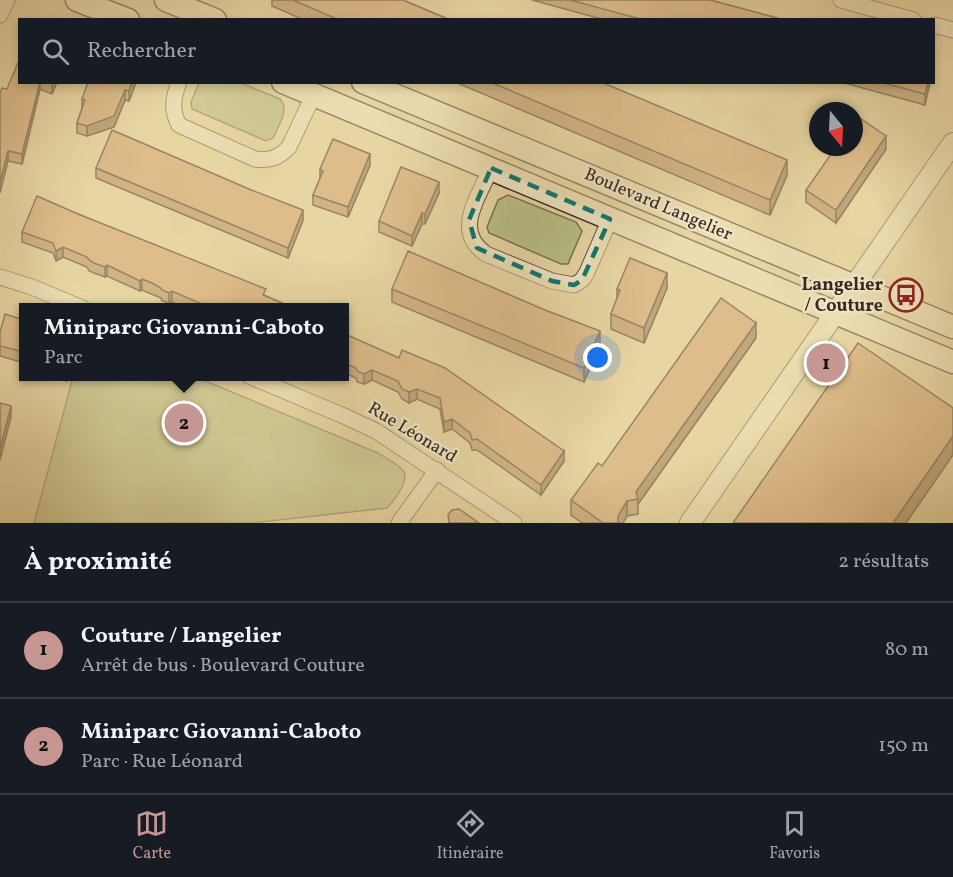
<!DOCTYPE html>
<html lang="fr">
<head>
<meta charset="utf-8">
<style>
	:root { --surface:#171b24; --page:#242831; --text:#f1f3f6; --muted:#9ea1a6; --line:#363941; --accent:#c59692 }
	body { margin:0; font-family:Vollkorn,serif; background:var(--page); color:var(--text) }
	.compass { position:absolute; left:809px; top:102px; width:54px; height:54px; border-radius:50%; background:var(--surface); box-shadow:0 3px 9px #0003; rotate:162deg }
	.you { position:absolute; left:598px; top:358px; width:21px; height:21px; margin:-15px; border:4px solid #fff; border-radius:50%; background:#1a73e8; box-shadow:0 0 0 9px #1a73e833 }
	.badge { display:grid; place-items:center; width:39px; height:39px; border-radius:50%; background:var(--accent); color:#111; font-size:20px; font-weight:700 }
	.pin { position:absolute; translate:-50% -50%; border:3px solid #fff; box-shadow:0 2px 6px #0006 }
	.popup { position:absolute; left:19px; top:303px; width:330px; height:78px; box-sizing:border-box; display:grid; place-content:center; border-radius:0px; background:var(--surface); filter:drop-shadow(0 2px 4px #0005); font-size:20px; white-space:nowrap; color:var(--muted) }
	.popup b { font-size:22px; color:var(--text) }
	.popup::after { content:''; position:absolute; left:50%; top:100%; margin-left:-12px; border:12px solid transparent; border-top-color:var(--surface) }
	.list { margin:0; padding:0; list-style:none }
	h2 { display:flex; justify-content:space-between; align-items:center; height:78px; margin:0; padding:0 24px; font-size:26px }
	h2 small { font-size:20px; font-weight:400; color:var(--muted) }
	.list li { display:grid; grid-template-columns:39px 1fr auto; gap:18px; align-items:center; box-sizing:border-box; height:96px; padding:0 24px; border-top:2px solid var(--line) }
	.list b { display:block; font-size:22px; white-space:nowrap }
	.list p { margin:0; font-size:20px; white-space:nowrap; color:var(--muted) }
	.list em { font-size:20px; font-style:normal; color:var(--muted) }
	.icon { flex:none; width:33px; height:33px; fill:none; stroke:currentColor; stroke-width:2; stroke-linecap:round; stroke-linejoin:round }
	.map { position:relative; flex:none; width:953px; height:523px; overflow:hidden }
	.search { position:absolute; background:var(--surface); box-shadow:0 3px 9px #0003; left:18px; right:18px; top:18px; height:66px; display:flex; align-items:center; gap:15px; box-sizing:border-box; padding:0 21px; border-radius:0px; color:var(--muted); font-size:22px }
	.sheet { height:270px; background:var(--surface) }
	nav { display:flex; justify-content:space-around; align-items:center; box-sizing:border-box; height:84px; border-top:2px solid var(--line); background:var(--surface); font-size:16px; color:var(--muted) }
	nav a { display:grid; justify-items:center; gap:3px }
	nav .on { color:var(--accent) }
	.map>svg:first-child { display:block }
	.green { fill:#b7bd84; stroke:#767252; stroke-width:1.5 }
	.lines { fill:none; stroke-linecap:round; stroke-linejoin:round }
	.minor-casing { stroke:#625342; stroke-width:17 }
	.tertiary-casing { stroke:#625342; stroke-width:22 }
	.secondary-casing { stroke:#362821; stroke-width:25 }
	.minor { stroke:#efe4c3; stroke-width:15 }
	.tertiary { stroke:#efe4c3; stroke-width:20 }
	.secondary { stroke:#efe4c3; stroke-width:22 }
	.wall { fill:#b58a5f; stroke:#362821; stroke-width:1.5 }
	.shaded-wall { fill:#94704e; stroke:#362821; stroke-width:1.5 }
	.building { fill:#d3a06f; stroke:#362821; stroke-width:1.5 }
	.marked { fill:none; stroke:#0f766e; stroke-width:4.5; stroke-dasharray:12 8; stroke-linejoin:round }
	.labels { text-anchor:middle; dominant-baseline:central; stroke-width:5; stroke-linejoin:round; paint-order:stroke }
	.street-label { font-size:18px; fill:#362821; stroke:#efe4c3 }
	.poi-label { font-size:18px; font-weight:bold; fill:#362821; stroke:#efe4c3; text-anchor:end }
</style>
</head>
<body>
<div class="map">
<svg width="953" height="523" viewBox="0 0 953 523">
	<rect width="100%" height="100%" fill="#e7d5a3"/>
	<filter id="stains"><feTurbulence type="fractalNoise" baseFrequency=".00333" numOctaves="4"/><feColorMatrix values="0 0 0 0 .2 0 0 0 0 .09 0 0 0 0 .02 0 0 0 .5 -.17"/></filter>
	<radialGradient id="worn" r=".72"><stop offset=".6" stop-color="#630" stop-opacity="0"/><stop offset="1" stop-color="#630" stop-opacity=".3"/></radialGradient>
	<g class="green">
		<path d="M 199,83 L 241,83 L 280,99 C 290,110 278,126 273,138 L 266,141 L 192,109 L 191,102 Z"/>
		<path d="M 508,195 L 576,222 L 582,231 L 568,264 L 561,264 L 489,233 L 487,227 L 498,200 Z"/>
		<path d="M 73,377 L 196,377 L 378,453 C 396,465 415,469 399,492 C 396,498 392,503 387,508 L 251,523 L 34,523 Z"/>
	</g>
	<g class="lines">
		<defs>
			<g id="minor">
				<path d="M 841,0 L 913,20"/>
				<path d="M 0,15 L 7,0"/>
				<path d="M 934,25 L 953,30"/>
				<path d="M 179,82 C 173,98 171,110 179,125 L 255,159 C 269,161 279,158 289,147 L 313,96"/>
				<path d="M 491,168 C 479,197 452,231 486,254 L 552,281 L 574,285 L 582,280 L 587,272 L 610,219"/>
				<path d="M 0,277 L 32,287 L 82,308"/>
				<path d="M 249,376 L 344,416 L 376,431 L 514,523"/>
				<path d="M 399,523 L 437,470"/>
			</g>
			<path id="tertiary" d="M 690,523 L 953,143"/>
			<g id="secondary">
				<path d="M 77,0 L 128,20"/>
				<path d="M 166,0 L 215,20"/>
				<path d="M 283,82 L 953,362"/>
				<path d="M 363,82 L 953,327"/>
			</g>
		</defs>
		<use href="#minor" class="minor-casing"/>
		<use href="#tertiary" class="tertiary-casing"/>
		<use href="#secondary" class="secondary-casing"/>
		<use href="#minor" class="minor"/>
		<use href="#tertiary" class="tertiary"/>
		<use href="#secondary" class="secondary"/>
	</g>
	<g class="wall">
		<path d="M 272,0 L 403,0 L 450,20 L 304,20 L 272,6 Z"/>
		<path d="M 532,0 L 710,0 L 784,20 L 605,20 Z"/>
		<path d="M 20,82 L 57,82 L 52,94 L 40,89 L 22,164 L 8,161 L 7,89 Z"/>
		<path d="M 136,82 L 129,101 L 125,100 L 114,127 L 87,136 L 77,133 L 77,123 L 82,109 L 82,99 Z"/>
		<path d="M 455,82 L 601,82 L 787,175 L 770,215 Z"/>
		<path d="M 841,82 L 930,82 L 925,105 Z"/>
		<path d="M 886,149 L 836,223 L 806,202 L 806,190 Z"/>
		<path d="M 370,165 L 348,217 L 313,205 L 313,195 L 320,179 L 320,169 Z"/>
		<path d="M 96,168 L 303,220 L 288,258 L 96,178 Z"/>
		<path d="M 439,193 L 425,224 L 422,224 L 412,246 L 379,232 L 379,221 Z"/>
		<path d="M 78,214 L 266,296 L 293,308 L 186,308 L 172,302 L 169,303 L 162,301 L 161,298 L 142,290 L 140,291 L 107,276 L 105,277 L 94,273 L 89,271 L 87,267 L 63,257 L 56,261 L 53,253 L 22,242 L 22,232 Z"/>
		<path d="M 667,288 L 644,343 L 611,329 L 611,314 L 617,299 L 617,289 Z"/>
		<path d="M 392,289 L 600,344 L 584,382 L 392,302 Z"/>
		<path d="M 24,320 L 24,363 L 0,356 L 0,332 Z"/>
		<path d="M 345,334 L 564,461 L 541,495 L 477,450 L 472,450 L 470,443 L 452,429 L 444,432 L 440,409 L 417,399 L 409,403 L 402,399 L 398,392 L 372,380 L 364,384 L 357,382 L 356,378 L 345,373 Z"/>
		<path d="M 756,338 L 638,504 L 638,514 L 627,516 L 623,523 L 582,523 L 571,515 L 571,500 L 602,466 Z"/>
		<path d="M 50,376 L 68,376 L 67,381 Z"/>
	</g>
	<g class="shaded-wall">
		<path d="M 40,82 L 40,89 L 22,164 L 22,154 Z"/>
		<path d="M 52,82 L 57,82 L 52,94 Z"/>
		<path d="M 132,82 L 136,82 L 129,101 L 129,91 Z"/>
		<path d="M 928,82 L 930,82 L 925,105 L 925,94 Z"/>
		<path d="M 125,90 L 125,100 L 114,127 L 87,136 L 87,126 Z"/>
		<path d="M 886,136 L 886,149 L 836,223 L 836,210 Z"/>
		<path d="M 8,151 L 8,161 L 0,193 L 0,183 Z"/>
		<path d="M 370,154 L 370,165 L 348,217 L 348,207 Z"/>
		<path d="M 787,160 L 787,175 L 770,215 L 770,200 Z"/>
		<path d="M 439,182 L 439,193 L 425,224 L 425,214 Z"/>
		<path d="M 303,210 L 303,220 L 288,258 L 288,248 Z"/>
		<path d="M 422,213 L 422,224 L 412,246 L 412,236 Z"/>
		<path d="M 63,247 L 63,257 L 56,261 L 56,251 Z"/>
		<path d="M 107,265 L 107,276 L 105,277 L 105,267 Z"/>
		<path d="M 667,273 L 667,288 L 644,343 L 644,328 Z"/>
		<path d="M 142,279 L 142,290 L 140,291 L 140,281 Z"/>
		<path d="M 172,291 L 172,302 L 169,303 L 169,293 Z"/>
		<path d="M 756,323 L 756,338 L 638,504 L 636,492 Z"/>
		<path d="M 600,331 L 600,344 L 584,382 L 584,368 Z"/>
		<path d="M 372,370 L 372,380 L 364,384 L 364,374 Z"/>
		<path d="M 417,389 L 417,399 L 409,403 L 409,392 Z"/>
		<path d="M 11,406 L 11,417 L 0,460 L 0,449 Z"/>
		<path d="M 452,419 L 452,429 L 444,432 L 444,422 Z"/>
		<path d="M 953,436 L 953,455 L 906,523 L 893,523 Z"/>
		<path d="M 564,451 L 564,461 L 541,495 L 541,485 Z"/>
		<path d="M 627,501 L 627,516 L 623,523 L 617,523 L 618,516 Z"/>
	</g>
	<g class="building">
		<path d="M 293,0 L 403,0 L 450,20 L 339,20 Z"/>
		<path d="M 570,0 L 710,0 L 784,20 L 644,20 Z"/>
		<path d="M 20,58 L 20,82 L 40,82 L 22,154 L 8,151 L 0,183 L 0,93 L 2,88 L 7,89 Z"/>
		<path d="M 88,82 L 132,82 L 129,91 L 125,90 L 114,116 L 87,126 L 77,123 L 85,100 L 82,99 Z"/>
		<path d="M 490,82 L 601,82 L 787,160 L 770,200 Z"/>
		<path d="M 880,82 L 928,82 L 925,94 Z"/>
		<path d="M 857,116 L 886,136 L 836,210 L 806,190 L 836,147 L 854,147 L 854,121 Z"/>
		<path d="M 112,130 L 249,189 L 303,210 L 288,248 L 96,168 Z"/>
		<path d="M 333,139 L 370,154 L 348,207 L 313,195 L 323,171 L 320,169 Z"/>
		<path d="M 401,167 L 439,182 L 425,214 L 422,213 L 412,236 L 379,221 Z"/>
		<path d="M 37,196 L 78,214 L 266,289 L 263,295 L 293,308 L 211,308 L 172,291 L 169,293 L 162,290 L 161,288 L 152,283 L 142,279 L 140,281 L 107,265 L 105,267 L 94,263 L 89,260 L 87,257 L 63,247 L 56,251 L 53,243 L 22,232 Z"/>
		<path d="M 408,251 L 545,310 L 600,331 L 584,368 L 392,289 Z"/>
		<path d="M 630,258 L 667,273 L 644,328 L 611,314 L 620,290 L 617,289 Z"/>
		<path d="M 721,298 L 756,323 L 636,492 L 638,499 L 627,501 L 618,516 L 618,522 L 617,523 L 603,523 L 571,500 L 598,463 L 602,466 Z"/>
		<path d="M 5,314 L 24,320 L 24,352 L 0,346 L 0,332 Z"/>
		<path d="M 345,334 L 399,358 L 402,350 L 445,368 L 564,451 L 541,485 L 477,439 L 472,440 L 470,433 L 452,419 L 444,422 L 440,398 L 417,389 L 409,392 L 402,389 L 398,381 L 372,370 L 364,374 L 357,371 L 356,368 L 345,363 Z"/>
		<path d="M 858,343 L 953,408 L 953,436 L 893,523 L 733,523 Z"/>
		<path d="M 0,403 L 11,406 L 0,449 Z"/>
		<path d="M 459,509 L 479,523 L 448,523 L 449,522 L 448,515 L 452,510 Z"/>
	</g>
	<path d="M0 0H953V523H0ZM 491,168 L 610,219 L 582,280 L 574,285 L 552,281 L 477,248 L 469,220 Z" fill="#e7d5a3" fill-opacity=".55" fill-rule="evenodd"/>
	<path class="marked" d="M 491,168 L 610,219 L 582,280 L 574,285 L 552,281 L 477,248 L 469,220 Z"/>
	<defs>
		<symbol id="bus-ring" viewBox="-11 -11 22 22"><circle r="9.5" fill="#efe4c3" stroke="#8f2418" stroke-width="1.5"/><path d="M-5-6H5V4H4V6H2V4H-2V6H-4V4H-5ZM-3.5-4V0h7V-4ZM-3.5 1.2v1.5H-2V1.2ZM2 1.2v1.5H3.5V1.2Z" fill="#8f2418"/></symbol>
	</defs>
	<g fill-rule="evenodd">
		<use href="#bus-ring" x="887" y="276" width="38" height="38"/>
	</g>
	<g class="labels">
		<g class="street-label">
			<text transform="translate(658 205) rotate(23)">Boulevard Langelier</text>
			<text transform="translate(412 433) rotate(31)">Rue Léonard</text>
		</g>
		<g class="poi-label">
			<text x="883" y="285">Langelier<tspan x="883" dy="21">/ Couture</tspan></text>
		</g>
	</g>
	<rect width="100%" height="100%" filter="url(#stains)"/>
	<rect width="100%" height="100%" fill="url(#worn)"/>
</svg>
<svg class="compass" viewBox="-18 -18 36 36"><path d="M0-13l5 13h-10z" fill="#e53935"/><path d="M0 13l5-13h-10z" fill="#9ea1a6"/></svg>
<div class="you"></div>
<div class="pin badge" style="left:826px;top:363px">1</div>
<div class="pin badge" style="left:184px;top:423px">2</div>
<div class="popup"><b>Miniparc Giovanni-Caboto</b>Parc</div>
<div class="search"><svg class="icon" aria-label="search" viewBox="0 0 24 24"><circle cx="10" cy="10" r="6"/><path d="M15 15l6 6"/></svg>Rechercher</div>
</div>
<section class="sheet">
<h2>À proximité<small>2 résultats</small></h2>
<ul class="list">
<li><span class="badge">1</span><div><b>Couture / Langelier</b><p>Arrêt de bus · Boulevard Couture</p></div><em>80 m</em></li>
<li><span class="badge">2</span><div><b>Miniparc Giovanni-Caboto</b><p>Parc · Rue Léonard</p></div><em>150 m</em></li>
</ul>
</section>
<nav>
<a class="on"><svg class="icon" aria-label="map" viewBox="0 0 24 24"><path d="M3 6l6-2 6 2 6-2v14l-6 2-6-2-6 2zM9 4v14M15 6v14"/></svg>Carte</a>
<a><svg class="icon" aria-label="directions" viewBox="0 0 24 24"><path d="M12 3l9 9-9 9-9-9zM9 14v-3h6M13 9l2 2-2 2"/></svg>Itinéraire</a>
<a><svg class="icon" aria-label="saved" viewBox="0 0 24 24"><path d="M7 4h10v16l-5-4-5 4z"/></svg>Favoris</a>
</nav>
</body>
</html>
